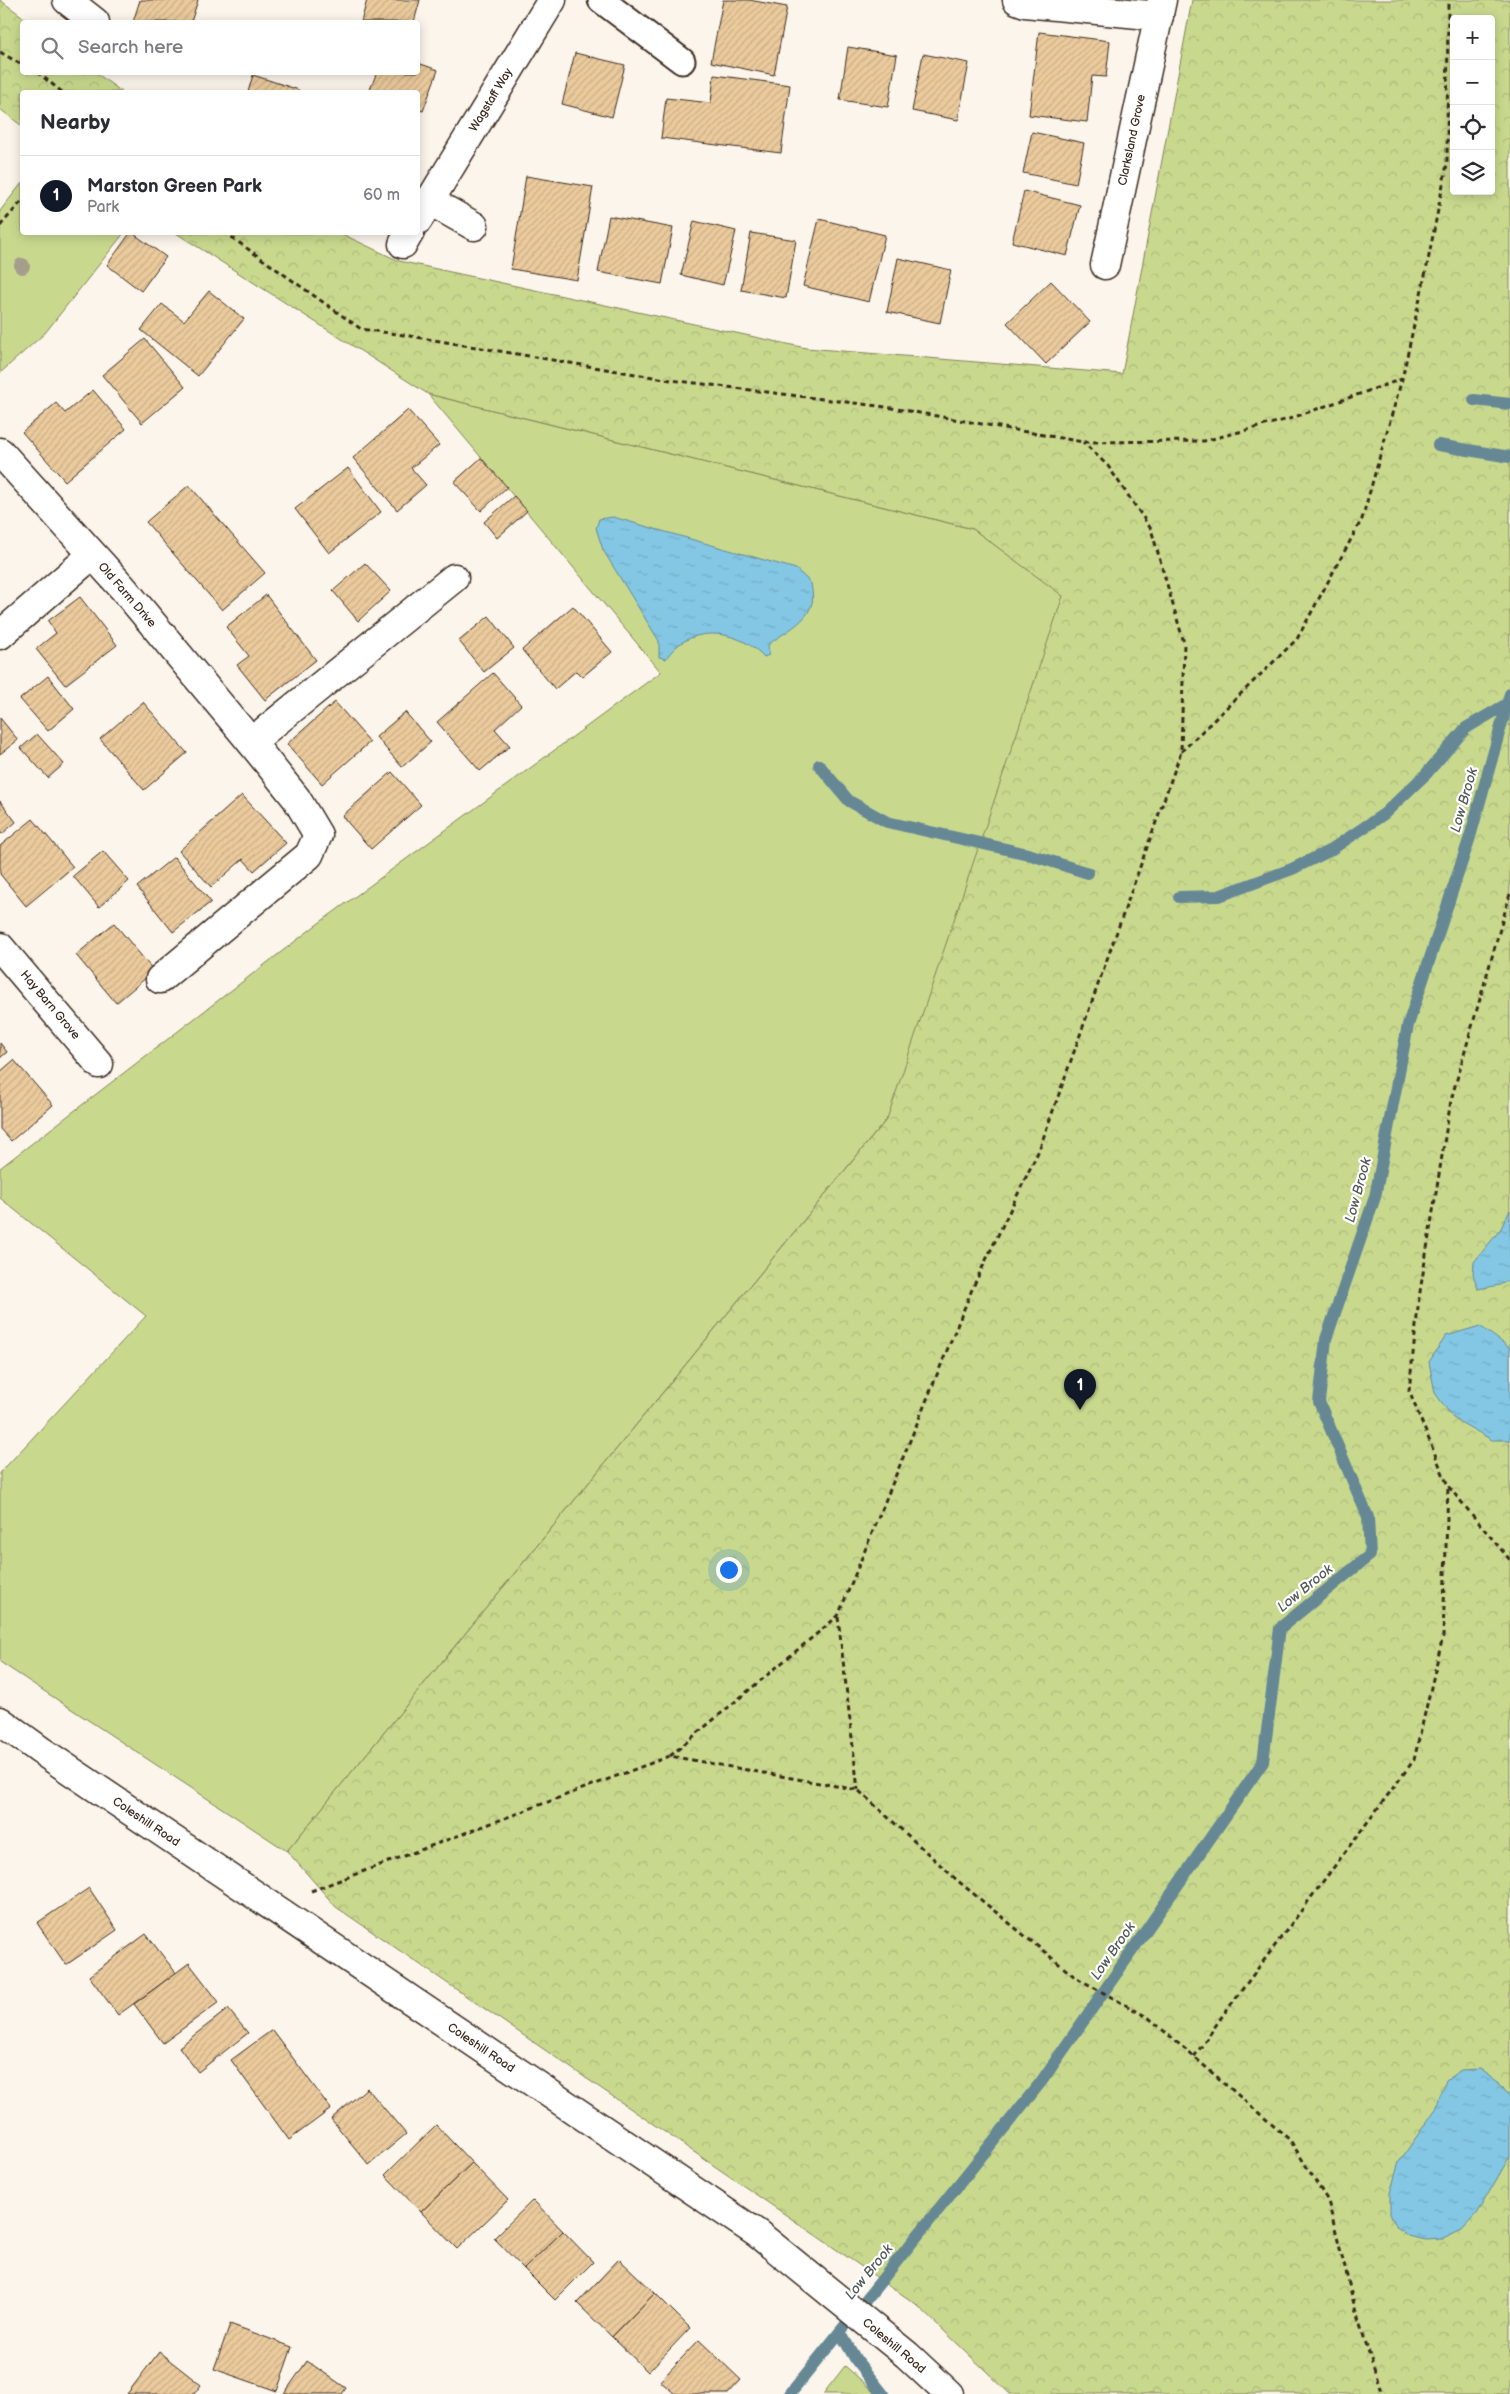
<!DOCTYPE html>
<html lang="en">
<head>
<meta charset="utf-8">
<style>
	:root { --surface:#fff; --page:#f2f2f3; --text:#2b2b33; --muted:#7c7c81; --line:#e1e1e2; --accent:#111827 }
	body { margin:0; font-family:"Balsamiq Sans",sans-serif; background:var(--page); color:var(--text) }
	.controls { position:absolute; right:15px; top:15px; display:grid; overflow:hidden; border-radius:5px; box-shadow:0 2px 12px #0003 }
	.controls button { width:45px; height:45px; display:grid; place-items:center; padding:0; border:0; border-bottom:1px solid var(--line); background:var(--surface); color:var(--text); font:25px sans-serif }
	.you { position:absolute; left:728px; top:1569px; width:18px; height:18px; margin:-12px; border:4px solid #fff; border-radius:50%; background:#1a73e8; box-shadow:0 0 0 8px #1a73e833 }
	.badge { display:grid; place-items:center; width:32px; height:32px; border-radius:50%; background:var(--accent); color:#fff; font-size:16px; font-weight:700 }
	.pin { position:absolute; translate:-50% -41px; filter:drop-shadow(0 1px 2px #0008) }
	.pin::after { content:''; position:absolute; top:26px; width:18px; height:15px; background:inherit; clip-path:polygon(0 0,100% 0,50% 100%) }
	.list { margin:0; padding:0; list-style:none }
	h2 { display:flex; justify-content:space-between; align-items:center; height:65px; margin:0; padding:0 20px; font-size:21px }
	h2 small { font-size:16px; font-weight:400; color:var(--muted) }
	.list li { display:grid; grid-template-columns:32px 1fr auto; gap:15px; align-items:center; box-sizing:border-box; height:80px; padding:0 20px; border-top:1px solid var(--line) }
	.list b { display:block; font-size:19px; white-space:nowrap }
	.list p { margin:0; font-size:16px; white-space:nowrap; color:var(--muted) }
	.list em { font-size:16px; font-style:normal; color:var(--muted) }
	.icon { flex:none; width:28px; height:28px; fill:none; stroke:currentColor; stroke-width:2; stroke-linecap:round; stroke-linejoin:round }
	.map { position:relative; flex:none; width:1510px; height:2394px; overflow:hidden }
	.search { position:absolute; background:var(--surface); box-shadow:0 2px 12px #0003; left:20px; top:20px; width:400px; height:55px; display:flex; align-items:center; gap:12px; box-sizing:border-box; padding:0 18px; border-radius:5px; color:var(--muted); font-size:19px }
	.panel { position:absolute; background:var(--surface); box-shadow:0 2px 12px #0003; left:20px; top:90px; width:400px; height:145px; border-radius:5px }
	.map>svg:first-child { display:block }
	.green { fill:#c8d98e; stroke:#828256 }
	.park { fill:url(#park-crowns); stroke:#828256; fill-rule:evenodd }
	.water { fill:url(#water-ripples); stroke:#668895 }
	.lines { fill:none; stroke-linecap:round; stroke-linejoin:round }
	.stream { stroke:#668895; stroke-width:12 }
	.building { fill:url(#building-hatch); stroke:#3b2a1e }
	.service-casing { stroke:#3b2a1e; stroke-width:29 }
	.minor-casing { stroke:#3b2a1e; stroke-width:31 }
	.tertiary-casing { stroke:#3b2a1e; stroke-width:31 }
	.path { stroke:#3b2a1e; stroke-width:3; stroke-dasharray:5 4; stroke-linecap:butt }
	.service { stroke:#fff; stroke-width:25 }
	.minor { stroke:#fff; stroke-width:28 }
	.tertiary { stroke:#fff; stroke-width:28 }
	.tree { fill:#a59e8a }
	.labels { text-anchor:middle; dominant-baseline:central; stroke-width:4.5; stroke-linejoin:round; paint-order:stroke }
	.street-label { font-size:12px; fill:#3b2a1e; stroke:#fff }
	.water-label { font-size:14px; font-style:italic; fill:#515959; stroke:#fff }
</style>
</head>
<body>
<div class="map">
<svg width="1510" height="2394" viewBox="0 0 1510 2394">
	<defs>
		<pattern id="park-crowns" width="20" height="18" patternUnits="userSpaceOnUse" patternTransform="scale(1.25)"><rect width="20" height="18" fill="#c8d98e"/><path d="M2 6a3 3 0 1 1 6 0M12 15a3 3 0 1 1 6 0" fill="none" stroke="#adba7a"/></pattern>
		<pattern id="water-ripples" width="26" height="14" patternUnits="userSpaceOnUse" patternTransform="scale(1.25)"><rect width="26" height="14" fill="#83c7e4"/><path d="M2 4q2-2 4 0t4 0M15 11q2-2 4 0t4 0" fill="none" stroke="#72abc3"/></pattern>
		<pattern id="building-hatch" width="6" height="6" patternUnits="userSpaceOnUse" patternTransform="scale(1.25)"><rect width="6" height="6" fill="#ebcb9d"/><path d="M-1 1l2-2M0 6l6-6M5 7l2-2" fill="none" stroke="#caae87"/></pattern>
	</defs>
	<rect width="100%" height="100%" fill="#fbf5eb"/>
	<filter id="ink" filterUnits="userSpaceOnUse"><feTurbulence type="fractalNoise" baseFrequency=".02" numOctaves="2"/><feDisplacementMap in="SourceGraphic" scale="10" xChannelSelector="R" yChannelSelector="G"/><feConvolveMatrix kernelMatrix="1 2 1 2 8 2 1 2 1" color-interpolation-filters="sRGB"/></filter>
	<g filter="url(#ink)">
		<g class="green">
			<path d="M 22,183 L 22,232 L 124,233 L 45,333 L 0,373 L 0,211 Z"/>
			<path d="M 428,394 L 973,529 L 1064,596 L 890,1115 L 287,1851 L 0,1662 L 0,1473 L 146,1316 L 0,1198 L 0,1168 L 315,926 L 661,672 Z"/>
			<path d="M 845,2366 L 877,2394 L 823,2394 Z"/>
		</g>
		<g class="park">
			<path d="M 0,0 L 30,22 L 22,22 L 22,72 L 96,73 L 122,92 L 22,92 L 22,126 L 0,109 Z"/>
			<path d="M 1192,0 L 1510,0 L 1510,2394 L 1010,2394 L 916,2304 L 336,1907 L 287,1851 L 887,1119 L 1063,596 L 973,529 L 428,394 L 176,233 L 340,233 L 399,261 L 806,348 L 1122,374 ZM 1454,19 L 1491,19 L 1491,191 L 1454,191 Z"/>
		</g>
		<g class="water">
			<path d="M 613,517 L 796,569 L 811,583 C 812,590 814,600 811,606 C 805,624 782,633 768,645 L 769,655 L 764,657 C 739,629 688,623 666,659 L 659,657 L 659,641 L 603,550 L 596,528 L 599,519 Z"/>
			<path d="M 1510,1210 L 1510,1279 L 1500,1285 L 1478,1289 L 1473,1274 L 1474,1262 L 1500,1230 Z"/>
			<path d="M 1480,1326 L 1510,1348 L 1510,1440 L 1492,1440 L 1453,1418 L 1435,1393 L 1429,1362 L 1446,1336 Z"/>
			<path d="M 1480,2069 L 1501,2084 L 1510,2097 L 1510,2156 L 1476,2215 L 1462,2230 L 1443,2239 L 1426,2240 L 1408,2236 L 1397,2227 L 1390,2214 L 1390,2193 L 1399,2162 L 1435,2110 L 1439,2095 L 1446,2080 L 1461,2070 Z"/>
		</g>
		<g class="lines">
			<g class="stream">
				<path d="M 1474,400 L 1510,404"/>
				<path d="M 1438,445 L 1510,457"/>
				<path d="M 819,765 L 849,801 L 887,822 L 1028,854 L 1088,873"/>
				<path d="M 1179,897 L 1219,896 L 1292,869 L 1329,851 L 1384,814 L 1426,774 L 1466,728 L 1507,704"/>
				<path d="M 840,2332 L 856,2360 L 883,2394"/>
				<path d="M 790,2394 L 1041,2082 L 1263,1762 L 1280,1628 L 1370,1555 L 1368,1517 L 1319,1402 L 1326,1339 L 1375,1197 L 1408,1025 L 1470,837 L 1510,694"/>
			</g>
		</g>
		<g class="building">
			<path d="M 140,0 L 198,0 L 191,22 L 133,22 Z"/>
			<path d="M 367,0 L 420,0 L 414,22 L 361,22 Z"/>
			<path d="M 723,0 L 749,0 L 787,7 L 774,75 L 711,62 Z"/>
			<path d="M 1039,32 L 1110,41 L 1106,77 L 1092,76 L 1087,122 L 1029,115 Z"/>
			<path d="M 848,47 L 897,55 L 888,107 L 840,100 Z"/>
			<path d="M 575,53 L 625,65 L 612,117 L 562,104 Z"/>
			<path d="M 923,54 L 969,63 L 958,120 L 912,111 Z"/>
			<path d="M 418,63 L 438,70 L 423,111 L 418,110 L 418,92 L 369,92 L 377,72 L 418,72 Z"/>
			<path d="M 253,75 L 299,90 L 299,92 L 248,92 Z"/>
			<path d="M 714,75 L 790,85 L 781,153 L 661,138 L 666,98 L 711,103 Z"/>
			<path d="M 1032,132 L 1084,143 L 1076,184 L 1023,173 Z"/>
			<path d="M 526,176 L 593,187 L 577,280 L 511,269 Z"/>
			<path d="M 1024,191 L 1080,205 L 1067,256 L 1012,242 Z"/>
			<path d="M 609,216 L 673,228 L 662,284 L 598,272 Z"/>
			<path d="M 819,219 L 885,235 L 869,302 L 803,286 Z"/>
			<path d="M 694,221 L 736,231 L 723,285 L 681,275 Z"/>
			<path d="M 131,232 L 166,257 L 141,291 L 107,265 Z"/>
			<path d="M 751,233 L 796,240 L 786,298 L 741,290 Z"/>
			<path d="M 898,258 L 951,270 L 940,323 L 887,312 Z"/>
			<path d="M 1051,281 L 1090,322 L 1046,364 L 1007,323 Z"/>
			<path d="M 209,291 L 244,319 L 198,376 L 141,330 L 162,304 L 184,321 Z"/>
			<path d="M 145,339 L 185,387 L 142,423 L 102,375 Z"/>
			<path d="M 93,390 L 126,429 L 65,481 L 22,432 L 56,403 L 65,413 Z"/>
			<path d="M 408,410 L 439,445 L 411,468 L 426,485 L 397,510 L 353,458 Z"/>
			<path d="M 481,458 L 507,487 L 481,511 L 454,482 Z"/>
			<path d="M 348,468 L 381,512 L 329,553 L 295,509 Z"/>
			<path d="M 189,485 L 265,573 L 222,610 L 146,522 Z"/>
			<path d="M 514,496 L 527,511 L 497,538 L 484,522 Z"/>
			<path d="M 365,563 L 391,591 L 358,621 L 333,591 Z"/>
			<path d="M 266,595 L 316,660 L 265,700 L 237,665 L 249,656 L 226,627 Z"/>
			<path d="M 80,597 L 117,645 L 65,685 L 36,649 L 56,633 L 48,621 Z"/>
			<path d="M 573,606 L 612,652 L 582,677 L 576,671 L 555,689 L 522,650 Z"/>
			<path d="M 489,616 L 514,648 L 484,672 L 459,641 Z"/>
			<path d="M 493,673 L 521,705 L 495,729 L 510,746 L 480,771 L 437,722 Z"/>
			<path d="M 48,676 L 74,709 L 48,731 L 20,699 Z"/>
			<path d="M 143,702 L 187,753 L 144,790 L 100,739 Z"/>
			<path d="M 335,702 L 370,742 L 322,784 L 287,744 Z"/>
			<path d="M 405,712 L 431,742 L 402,767 L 376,737 Z"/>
			<path d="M 0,718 L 18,740 L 0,754 Z"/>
			<path d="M 37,734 L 64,764 L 48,778 L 21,748 Z"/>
			<path d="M 392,772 L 421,805 L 371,849 L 342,816 Z"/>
			<path d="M 242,795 L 286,843 L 254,871 L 243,859 L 211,887 L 179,851 Z"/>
			<path d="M 0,801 L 16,822 L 2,834 L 0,832 Z"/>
			<path d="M 33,819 L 73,867 L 26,906 L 0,874 L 0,846 Z"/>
			<path d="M 103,851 L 129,881 L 99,907 L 73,876 Z"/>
			<path d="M 174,857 L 211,902 L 173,932 L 137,887 Z"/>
			<path d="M 114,923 L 154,971 L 116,1003 L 76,955 Z"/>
			<path d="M 0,1043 L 7,1052 L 0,1058 Z"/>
			<path d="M 14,1060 L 53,1105 L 11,1141 L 0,1129 L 0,1072 Z"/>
			<path d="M 89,1888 L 117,1930 L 66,1965 L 37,1923 Z"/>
			<path d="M 146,1934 L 176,1973 L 118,2015 L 89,1976 Z"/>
			<path d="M 189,1963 L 219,2002 L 163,2043 L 134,2004 Z"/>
			<path d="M 228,2009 L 248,2033 L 198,2072 L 179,2047 Z"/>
			<path d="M 272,2030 L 331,2109 L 289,2140 L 231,2060 Z"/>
			<path d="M 367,2088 L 406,2134 L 369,2165 L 331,2119 Z"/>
			<path d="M 436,2125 L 472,2163 L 421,2212 L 385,2175 Z"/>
			<path d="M 472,2163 L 508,2200 L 457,2249 L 421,2212 Z"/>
			<path d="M 533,2200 L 563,2231 L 524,2269 L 494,2238 Z"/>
			<path d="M 563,2231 L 593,2262 L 555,2300 L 524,2269 Z"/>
			<path d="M 619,2259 L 655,2293 L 612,2337 L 577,2303 Z"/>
			<path d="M 655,2293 L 690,2328 L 648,2372 L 612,2337 Z"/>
			<path d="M 230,2324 L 292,2347 L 277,2391 L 214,2369 Z"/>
			<path d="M 699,2340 L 741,2380 L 728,2394 L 675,2394 L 660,2381 Z"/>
			<path d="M 159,2352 L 201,2385 L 194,2394 L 127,2394 Z"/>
			<path d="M 307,2361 L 346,2388 L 342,2394 L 284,2394 Z"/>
		</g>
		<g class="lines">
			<defs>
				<path id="service" d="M 601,0 L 682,61"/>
				<g id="minor">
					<path d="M 67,0 L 95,22"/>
					<path d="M 1017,0 L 1025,3 L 1159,16"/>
					<path d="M 430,201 L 474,226"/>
					<path d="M 418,220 L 552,0"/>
					<path d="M 403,244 L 410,232"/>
					<path d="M 1105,265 L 1162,0"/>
					<path d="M 0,452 L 123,588 L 251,742 L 296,798 L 318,835 L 309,855 L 160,979"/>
					<path d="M 0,635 L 92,555"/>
					<path d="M 251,742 L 454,578"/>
					<path d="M 0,947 L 99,1064"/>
				</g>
				<path id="tertiary" d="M 0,1721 L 40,1750 L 758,2234 L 907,2355 L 949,2394"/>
			</defs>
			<use href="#service" class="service-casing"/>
			<use href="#minor" class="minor-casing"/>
			<use href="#tertiary" class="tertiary-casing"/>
			<g class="path">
				<path d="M 0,52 L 22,65"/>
				<path d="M 37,72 L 62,92"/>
				<path d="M 0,226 L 22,201"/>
				<path d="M 224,232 L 361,329 L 404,335 L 671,380 L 886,407 L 1083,442 L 1204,441 L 1289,419 L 1402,379"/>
				<path d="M 1181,752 L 1297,639 L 1362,519 L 1402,379 L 1426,271 L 1447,164 L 1448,0"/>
				<path d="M 1510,894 L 1451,1100 L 1419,1298 L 1409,1391 L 1448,1486 L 1510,1560"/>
				<path d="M 838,1617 L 858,1790"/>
				<path d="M 670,1756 L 838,1616 L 973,1287 L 1039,1150 L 1181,752 L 1184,643 L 1151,529 L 1108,466 L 1083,442"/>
				<path d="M 311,1891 L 670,1756 L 858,1790 L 958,1881 L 1075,1977 L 1149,2018 L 1290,2140 L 1328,2201 L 1356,2312 L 1382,2394"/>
				<path d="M 1194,2057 L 1223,2015 L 1414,1760 L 1443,1636 L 1448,1487"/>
			</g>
			<use href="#service" class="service"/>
			<use href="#minor" class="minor"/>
			<use href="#tertiary" class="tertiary"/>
		</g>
		<circle class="tree" cx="22" cy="266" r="8"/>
	</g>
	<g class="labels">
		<g class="street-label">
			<text transform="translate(491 100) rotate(-59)">Wagstaff Way</text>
			<text transform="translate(1132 140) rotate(-78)">Clarksland Grove</text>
			<text transform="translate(127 595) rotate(49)">Old Farm Drive</text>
			<text transform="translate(50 1005) rotate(50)">Hay Barn Grove</text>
			<text transform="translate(146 1822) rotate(34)">Coleshill Road</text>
			<text transform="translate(481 2048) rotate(34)">Coleshill Road</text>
			<text transform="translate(894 2346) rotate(40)">Coleshill Road</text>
		</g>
		<g class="water-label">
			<text transform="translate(1464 800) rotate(-74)">Low Brook</text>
			<text transform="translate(1358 1190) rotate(-75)">Low Brook</text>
			<text transform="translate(1305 1588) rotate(-39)">Low Brook</text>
			<text transform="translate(1113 1951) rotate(-55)">Low Brook</text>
			<text transform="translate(869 2272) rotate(-51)">Low Brook</text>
		</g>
	</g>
</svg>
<div class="controls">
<button>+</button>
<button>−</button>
<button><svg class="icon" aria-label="locate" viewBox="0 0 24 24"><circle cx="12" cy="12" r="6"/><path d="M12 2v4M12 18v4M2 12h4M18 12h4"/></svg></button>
<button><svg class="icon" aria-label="layers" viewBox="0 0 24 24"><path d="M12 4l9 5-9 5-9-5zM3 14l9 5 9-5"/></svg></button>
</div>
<div class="you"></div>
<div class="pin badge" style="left:1080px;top:1410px">1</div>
<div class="search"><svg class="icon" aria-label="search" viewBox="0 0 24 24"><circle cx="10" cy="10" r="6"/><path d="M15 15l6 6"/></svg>Search here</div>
<section class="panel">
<h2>Nearby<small></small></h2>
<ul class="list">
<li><span class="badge">1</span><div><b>Marston Green Park</b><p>Park</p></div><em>60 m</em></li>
</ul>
</section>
</div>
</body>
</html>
